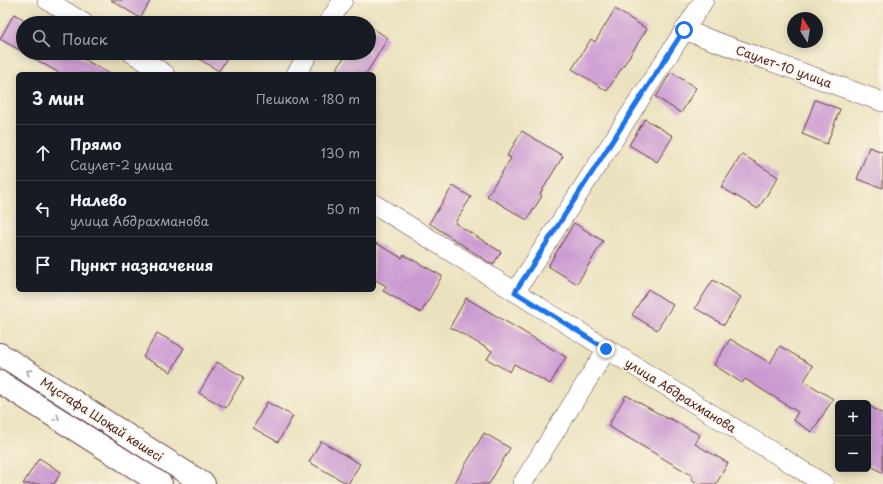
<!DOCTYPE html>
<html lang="ru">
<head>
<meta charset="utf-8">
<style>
	:root { --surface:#171b24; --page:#20242c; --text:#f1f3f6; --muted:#9ea1a6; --line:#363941 }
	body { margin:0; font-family:"Playpen Sans",sans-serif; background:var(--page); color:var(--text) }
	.controls { position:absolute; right:12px; bottom:12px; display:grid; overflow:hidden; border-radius:6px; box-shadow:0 2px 10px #0003 }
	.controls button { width:36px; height:36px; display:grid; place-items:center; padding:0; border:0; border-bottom:1px solid var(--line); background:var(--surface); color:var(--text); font:20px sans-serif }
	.compass { position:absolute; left:787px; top:12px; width:36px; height:36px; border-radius:50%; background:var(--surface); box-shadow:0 2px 10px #0003; rotate:348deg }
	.stop { position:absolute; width:12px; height:12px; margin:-9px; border:3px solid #1a73e8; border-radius:50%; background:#fff }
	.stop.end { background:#1a73e8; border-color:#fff; box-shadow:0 1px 4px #0008 }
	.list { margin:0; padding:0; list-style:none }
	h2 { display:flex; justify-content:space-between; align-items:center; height:52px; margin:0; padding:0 16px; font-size:17px }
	h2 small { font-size:13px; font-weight:400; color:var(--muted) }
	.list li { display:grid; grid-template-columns:26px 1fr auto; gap:12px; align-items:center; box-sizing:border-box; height:56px; padding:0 16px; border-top:1px solid var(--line) }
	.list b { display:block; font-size:15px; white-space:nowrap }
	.list p { margin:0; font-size:13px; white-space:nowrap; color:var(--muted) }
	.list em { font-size:13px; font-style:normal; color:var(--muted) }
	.icon { flex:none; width:22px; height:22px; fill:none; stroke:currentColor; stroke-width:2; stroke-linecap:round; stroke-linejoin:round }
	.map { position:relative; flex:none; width:883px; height:484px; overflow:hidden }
	.search { position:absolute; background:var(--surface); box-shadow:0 2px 10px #0003; left:16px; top:16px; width:360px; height:44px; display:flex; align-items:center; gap:10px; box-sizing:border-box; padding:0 14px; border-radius:22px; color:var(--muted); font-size:15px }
	.panel { position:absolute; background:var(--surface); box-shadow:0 2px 10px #0003; left:16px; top:72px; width:360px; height:220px; border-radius:6px }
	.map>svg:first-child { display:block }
	.building { fill:#ca99d1 }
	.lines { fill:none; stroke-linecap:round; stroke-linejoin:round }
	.street-casing { stroke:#623c41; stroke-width:20 }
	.secondary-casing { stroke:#623c41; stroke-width:24 }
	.street { stroke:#fff; stroke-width:19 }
	.secondary { stroke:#fff; stroke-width:22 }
	.oneway { stroke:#ae9aa0 }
	.route { stroke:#1a73e8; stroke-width:5 }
	.labels { text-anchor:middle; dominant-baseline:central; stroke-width:3; stroke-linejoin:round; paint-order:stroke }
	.street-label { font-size:12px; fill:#4a1f2b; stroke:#fcf5e5 }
</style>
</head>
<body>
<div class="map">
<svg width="883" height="484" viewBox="0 0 883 484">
	<rect width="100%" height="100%" fill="#fcf5e5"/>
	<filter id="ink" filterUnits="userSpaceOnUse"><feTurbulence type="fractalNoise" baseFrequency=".025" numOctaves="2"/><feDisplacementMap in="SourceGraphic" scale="8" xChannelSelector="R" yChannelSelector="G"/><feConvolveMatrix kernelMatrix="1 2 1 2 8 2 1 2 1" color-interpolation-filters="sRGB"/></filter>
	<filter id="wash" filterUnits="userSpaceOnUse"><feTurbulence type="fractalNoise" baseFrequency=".012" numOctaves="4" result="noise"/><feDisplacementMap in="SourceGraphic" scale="16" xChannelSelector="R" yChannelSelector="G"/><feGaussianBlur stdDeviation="0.9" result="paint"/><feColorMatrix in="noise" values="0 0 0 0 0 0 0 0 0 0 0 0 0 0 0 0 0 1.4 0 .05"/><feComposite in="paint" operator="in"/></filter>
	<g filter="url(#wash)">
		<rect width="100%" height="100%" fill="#eae2be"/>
		<g id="blocks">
			<g class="building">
				<path d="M 111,0 L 151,0 L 140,18 Z"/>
				<path d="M 615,9 L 647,29 L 607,91 L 572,69 L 591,39 L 595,42 Z"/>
				<path d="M 14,14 L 23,19 L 23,52 L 0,39 Z"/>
				<path d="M 369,26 L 388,38 L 366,74 L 333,74 L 347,53 L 369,53 Z"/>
				<path d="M 25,53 L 73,53 L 110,74 L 61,74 Z"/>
				<path d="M 189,53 L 230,53 L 219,71 Z"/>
				<path d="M 671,72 L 696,88 L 681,113 L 656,97 Z"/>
				<path d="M 815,100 L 840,109 L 827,144 L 802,134 Z"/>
				<path d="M 645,119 L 673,136 L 657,162 L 629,145 Z"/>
				<path d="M 522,131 L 563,156 L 540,194 L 542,196 L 527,220 L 487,196 L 511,158 L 507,156 Z"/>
				<path d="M 869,147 L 883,152 L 883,188 L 857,179 Z"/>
				<path d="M 742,154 L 778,177 L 758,209 L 721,187 Z"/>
				<path d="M 453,186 L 471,197 L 455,223 L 501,252 L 493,265 L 429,223 Z"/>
				<path d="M 574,223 L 603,241 L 577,284 L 548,266 Z"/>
				<path d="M 374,242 L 402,258 L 404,255 L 442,276 L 421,313 L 383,291 L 386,286 L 374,279 Z"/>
				<path d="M 713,280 L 741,297 L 724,325 L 695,308 Z"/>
				<path d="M 648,289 L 673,305 L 657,330 L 632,315 Z"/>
				<path d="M 466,298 L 566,357 L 550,384 L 514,364 L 510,372 L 487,359 L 492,351 L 450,327 Z"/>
				<path d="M 157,333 L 184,348 L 171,372 L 143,357 Z"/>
				<path d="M 730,339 L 770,363 L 780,346 L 813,366 L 804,381 L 833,399 L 812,432 L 793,420 L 798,412 L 745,379 L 742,383 L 714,365 Z"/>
				<path d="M 217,362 L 244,377 L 226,408 L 199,393 Z"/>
				<path d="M 626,395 L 668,419 L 669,418 L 700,435 L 695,444 L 728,463 L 716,484 L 699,484 L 691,479 L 693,476 L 608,426 Z"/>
				<path d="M 267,402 L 293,416 L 278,442 L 253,428 Z"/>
				<path d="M 868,405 L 883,414 L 883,473 L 868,464 Z"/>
				<path d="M 484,433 L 510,448 L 489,484 L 454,484 Z"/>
				<path d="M 321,441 L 360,464 L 348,484 L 309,462 Z"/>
				<path d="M 39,458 L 61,472 L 54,484 L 23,484 Z"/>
			</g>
		</g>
	</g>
	<g filter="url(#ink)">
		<use href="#blocks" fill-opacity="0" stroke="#623c41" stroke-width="1"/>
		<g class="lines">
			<defs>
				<g id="street">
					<path d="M 47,0 L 84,23"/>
					<path d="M 328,23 L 343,0"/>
					<path d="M 684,30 L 883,102"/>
					<path d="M 132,53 L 165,74"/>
					<path d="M 296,74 L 309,53"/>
					<path d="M 374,204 L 824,484"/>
					<path d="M 515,292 L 704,0"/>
					<path d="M 522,484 L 607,349"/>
				</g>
				<g id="secondary">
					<path d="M 0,354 L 204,484"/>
					<path d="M 0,382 L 161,484"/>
				</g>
			</defs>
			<use href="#street" class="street-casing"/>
			<use href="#secondary" class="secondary-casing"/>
			<use href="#street" class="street"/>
			<use href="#secondary" class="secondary"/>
		</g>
		<defs><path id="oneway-chevron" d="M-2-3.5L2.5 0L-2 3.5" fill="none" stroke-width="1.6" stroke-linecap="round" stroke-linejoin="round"/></defs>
		<g class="oneway">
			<use href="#oneway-chevron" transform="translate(29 372) rotate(-147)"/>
			<use href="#oneway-chevron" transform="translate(57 418) rotate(32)"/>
		</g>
	</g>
	<g class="lines" filter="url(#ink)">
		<path class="route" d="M 606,349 L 515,292 L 684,30"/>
	</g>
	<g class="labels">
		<g class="street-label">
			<text transform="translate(784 66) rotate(20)">Саулет-10 улица</text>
			<text transform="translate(681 395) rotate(32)">улица Абдрахманова</text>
			<text transform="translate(102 419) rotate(33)">Мұстафа Шоқай көшесі</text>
		</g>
	</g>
</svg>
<div class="controls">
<button>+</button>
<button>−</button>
</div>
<svg class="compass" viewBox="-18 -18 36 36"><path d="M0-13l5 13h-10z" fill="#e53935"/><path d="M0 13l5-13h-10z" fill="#9ea1a6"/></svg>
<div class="stop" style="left:684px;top:30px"></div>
<div class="stop end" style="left:606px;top:349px"></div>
<div class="search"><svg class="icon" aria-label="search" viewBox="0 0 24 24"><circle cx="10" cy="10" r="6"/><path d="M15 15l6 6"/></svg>Поиск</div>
<section class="panel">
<h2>3 мин<small>Пешком · 180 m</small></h2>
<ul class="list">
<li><svg class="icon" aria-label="ahead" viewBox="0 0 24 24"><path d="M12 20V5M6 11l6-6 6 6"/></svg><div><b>Прямо</b><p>Саулет-2 улица</p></div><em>130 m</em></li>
<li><svg class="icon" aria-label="left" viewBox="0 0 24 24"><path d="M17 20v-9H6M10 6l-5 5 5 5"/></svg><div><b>Налево</b><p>улица Абдрахманова</p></div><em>50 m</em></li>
<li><svg class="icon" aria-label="arrive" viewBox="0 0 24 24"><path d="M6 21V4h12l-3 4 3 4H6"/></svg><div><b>Пункт назначения</b></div></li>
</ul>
</section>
</div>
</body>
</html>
